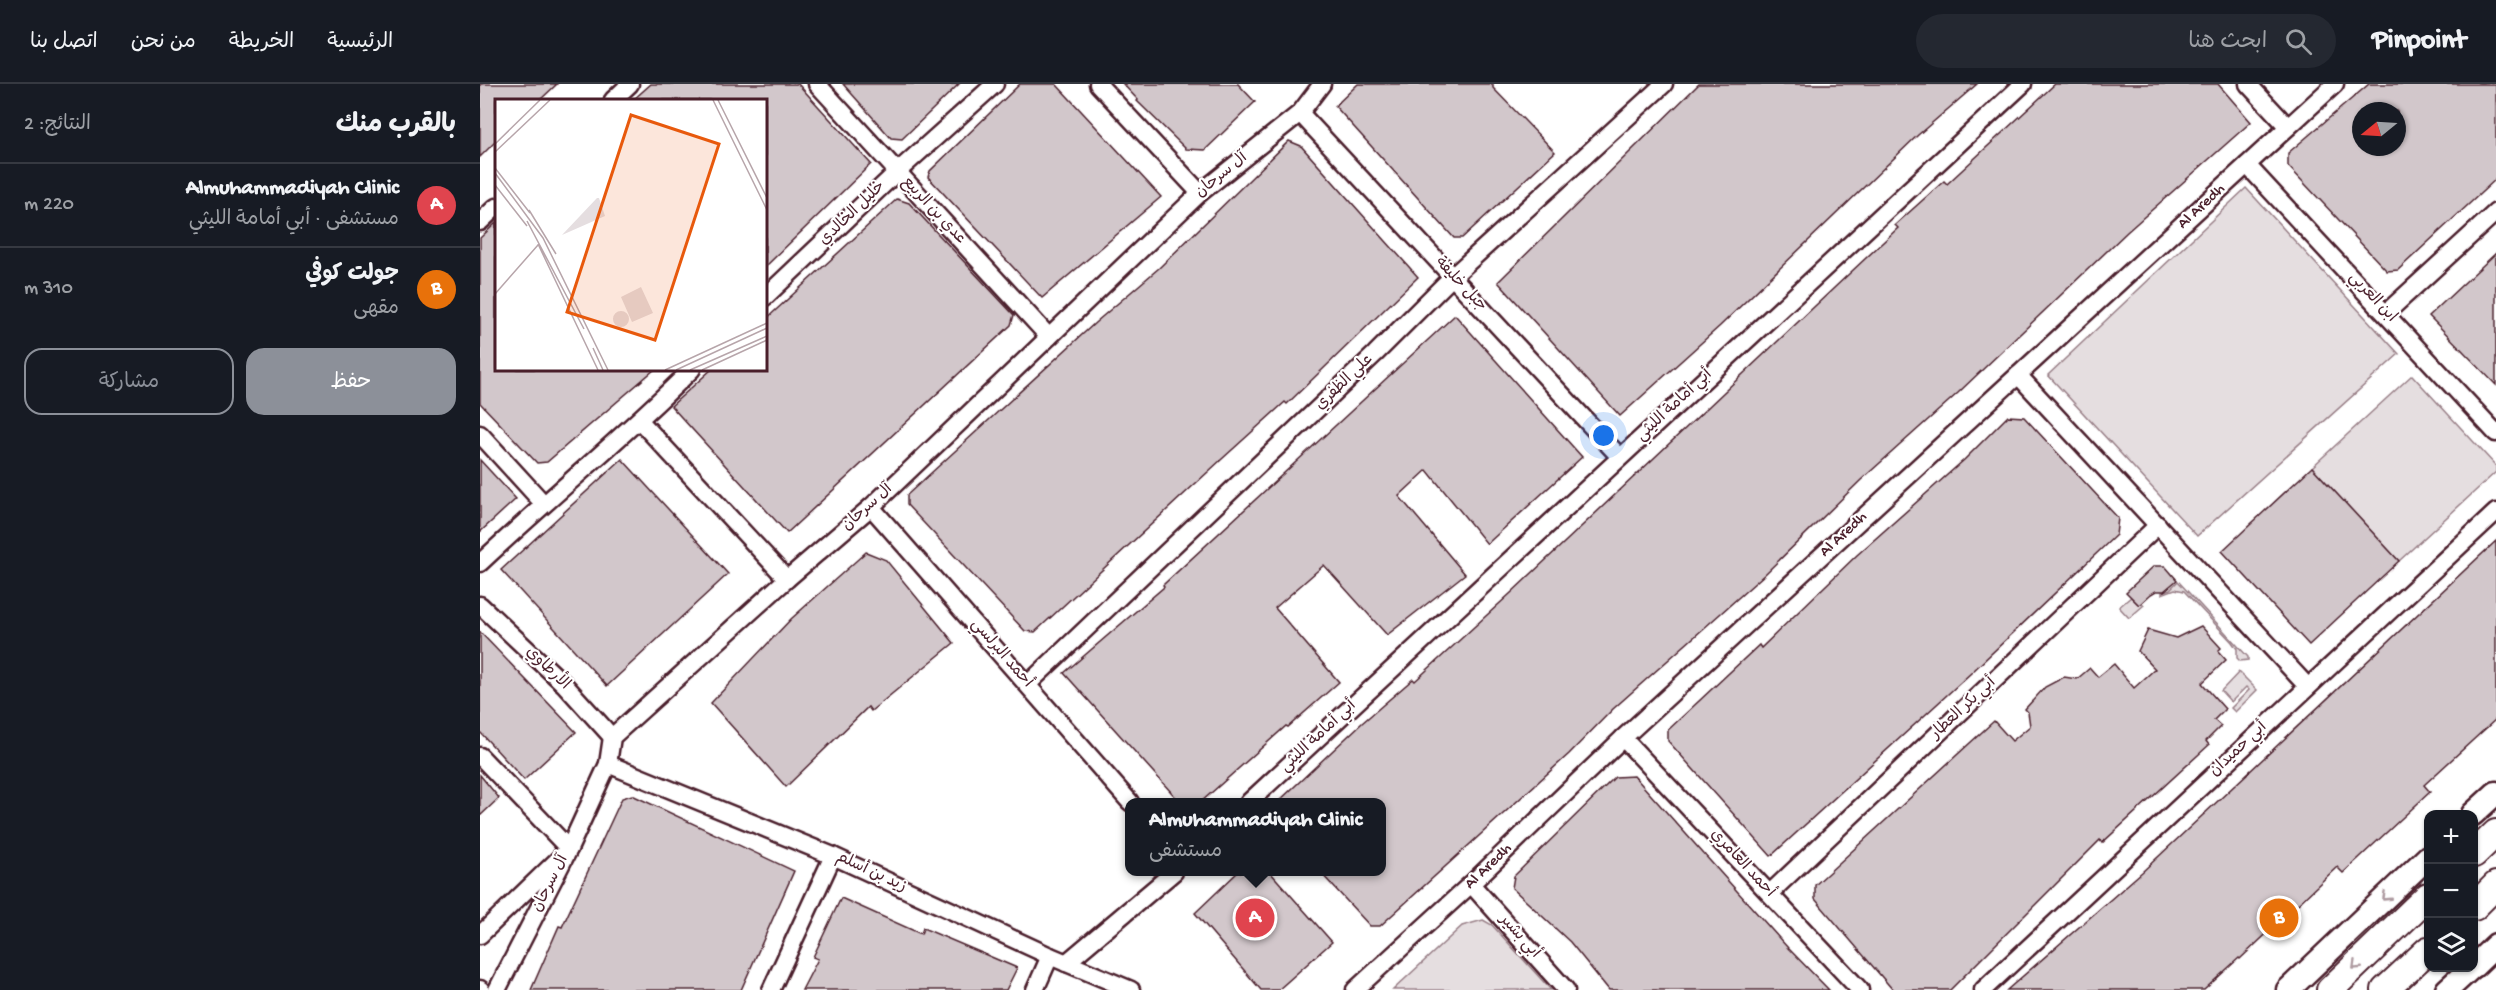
<!DOCTYPE html>
<html lang="ar">
<head>
<meta charset="utf-8">
<style>
	:root { --surface:#171b24; --page:#242831; --text:#f1f3f6; --muted:#9ea1a6; --line:#363941; --accent:#8c9099 }
	body { margin:0; font-family:"Gochi Hand","Playpen Sans Arabic",sans-serif; background:var(--page); color:var(--text); direction:rtl }
	.controls { position:absolute; right:18px; bottom:18px; display:grid; overflow:hidden; border-radius:12px; box-shadow:0 2px 4px #0004 }
	.controls button { width:54px; height:54px; display:grid; place-items:center; padding:0; border:0; border-bottom:2px solid var(--line); background:var(--surface); color:var(--text); font:30px sans-serif }
	.compass { position:absolute; left:1872px; top:18px; width:54px; height:54px; border-radius:50%; background:var(--surface); box-shadow:0 2px 4px #0004; rotate:252deg }
	.you { position:absolute; left:1124px; top:352px; width:21px; height:21px; margin:-15px; border:4px solid #fff; border-radius:50%; background:#1a73e8; box-shadow:0 0 0 9px #1a73e833 }
	.badge { display:grid; place-items:center; width:39px; height:39px; border-radius:50%; background:var(--accent); color:#fff; font-size:20px; font-weight:700 }
	.pin { position:absolute; translate:-50% -50%; border:3px solid #fff; box-shadow:0 2px 6px #0006 }
	.popup { position:absolute; left:645px; top:714px; width:261px; height:78px; box-sizing:border-box; display:grid; place-content:center; border-radius:12px; background:var(--surface); filter:drop-shadow(0 2px 4px #0005); font-size:20px; white-space:nowrap; color:var(--muted) }
	.popup b { font-size:22px; color:var(--text) }
	.popup::after { content:''; position:absolute; left:50%; top:100%; margin-left:-12px; border:12px solid transparent; border-top-color:var(--surface) }
	.list { margin:0; padding:0; list-style:none }
	h2 { display:flex; justify-content:space-between; align-items:center; height:78px; margin:0; padding:0 24px; font-size:26px }
	h2 small { font-size:20px; font-weight:400; color:var(--muted) }
	.list li { display:grid; grid-template-columns:39px 1fr auto; gap:18px; align-items:center; box-sizing:border-box; height:84px; padding:0 24px; border-top:2px solid var(--line) }
	.list b { display:block; font-size:22px; white-space:nowrap }
	.list p { margin:0; font-size:20px; white-space:nowrap; color:var(--muted) }
	.list em { font-size:20px; font-style:normal; color:var(--muted) }
	.actions { display:flex; gap:12px; padding:18px 24px }
	.actions a { flex:1; padding:14px 0; border:2px solid var(--accent); border-radius:18px; text-align:center; font-size:21px; color:var(--accent) }
	.actions .main { background:var(--accent); color:#fff }
	.icon { flex:none; width:33px; height:33px; fill:none; stroke:currentColor; stroke-width:2; stroke-linecap:round; stroke-linejoin:round }
	.map { position:relative; flex:none; width:2016px; height:906px; overflow:hidden; direction:ltr }
	header { display:flex; align-items:center; gap:36px; box-sizing:border-box; height:84px; padding:0 30px; background:var(--surface); border-bottom:2px solid var(--line) }
	header strong { font-size:28px }
	nav { display:flex; gap:33px; margin-inline-start:auto; font-size:21px }
	.search { width:420px; height:54px; background:var(--page); display:flex; align-items:center; gap:15px; box-sizing:border-box; padding:0 21px; border-radius:33px; color:var(--muted); font-size:22px }
	main { display:flex }
	aside { flex:1; background:var(--surface) }
	.map>svg:first-child { display:block }
	.green { fill:#e5dee0; stroke:#987e86; stroke-width:1.5 }
	.building { fill:#d2c7cb; stroke:#4a1f2b; stroke-width:1.5; fill-rule:evenodd }
	.lines { fill:none; stroke-linecap:round; stroke-linejoin:round }
	.street-casing { stroke:#4a1f2b; stroke-width:21 }
	.secondary-casing { stroke:#4a1f2b; stroke-width:27 }
	.primary-casing { stroke:#4a1f2b; stroke-width:30 }
	.street { stroke:#fff; stroke-width:16 }
	.secondary { stroke:#fff; stroke-width:22 }
	.primary { stroke:#fff; stroke-width:26 }
	.oneway { stroke:#ae9aa0 }
	.labels { text-anchor:middle; dominant-baseline:central; stroke-width:4.5; stroke-linejoin:round; paint-order:stroke }
	.street-label { font-size:16px; fill:#4a1f2b; stroke:#fff }
	.inset-road { fill:none; stroke:#b7a5aa; stroke-width:1.5 }
	.view { fill:#e8590c; fill-opacity:0.15; stroke:#e8590c; stroke-width:3 }
	.inset-edge { fill:none; stroke:#4a1f2b; stroke-width:3 }
</style>
</head>
<body>
<header>
<strong>Pinpoint</strong>
<div class="search"><svg class="icon" aria-label="search" viewBox="0 0 24 24"><circle cx="10" cy="10" r="6"/><path d="M15 15l6 6"/></svg>ابحث هنا</div>
<nav><a>الرئيسية</a><a>الخريطة</a><a>من نحن</a><a>اتصل بنا</a></nav>
</header>
<main>
<div class="map">
<svg width="2016" height="906" viewBox="0 0 2016 906">
	<rect width="100%" height="100%" fill="#fff"/>
	<filter id="ink" filterUnits="userSpaceOnUse"><feTurbulence type="fractalNoise" baseFrequency=".0167" numOctaves="2"/><feDisplacementMap in="SourceGraphic" scale="12" xChannelSelector="R" yChannelSelector="G"/><feConvolveMatrix kernelMatrix="1 2 1 2 8 2 1 2 1" color-interpolation-filters="sRGB"/></filter>
	<g filter="url(#ink)">
		<g class="green">
			<path d="M 1766,104 L 1919,270 L 1717,452 L 1568,291 Z"/>
			<path d="M 1932,291 L 2016,382 L 2016,388 L 1919,477 L 1832,383 Z"/>
			<path d="M 1698,497 L 1768,573 L 1768,576 L 1760,577 L 1757,574 L 1757,565 L 1752,558 L 1704,507 L 1695,505 L 1682,510 L 1682,508 L 1690,505 Z"/>
			<path d="M 1651,513 L 1659,521 L 1662,519 L 1664,521 L 1649,534 L 1639,523 Z"/>
			<path d="M 1759,588 L 1777,606 L 1755,628 L 1751,624 L 1769,606 L 1766,603 L 1751,618 L 1741,607 Z"/>
			<path d="M 1003,836 L 1012,841 L 1071,906 L 913,906 L 982,842 Z"/>
		</g>
		<g class="building">
			<path d="M 0,0 L 77,0 L 60,16 L 16,16 L 16,57 L 0,73 Z"/>
			<path d="M 171,0 L 318,0 L 391,80 L 285,183 L 285,16 L 153,16 Z"/>
			<path d="M 363,0 L 479,0 L 422,55 L 411,54 Z"/>
			<path d="M 540,0 L 576,0 L 681,113 L 562,214 L 448,93 L 450,87 Z"/>
			<path d="M 643,0 L 758,0 L 775,18 L 725,66 L 706,65 L 657,17 L 658,16 Z"/>
			<path d="M 878,0 L 1013,0 L 1013,4 L 1075,68 L 982,154 L 974,154 L 855,22 Z"/>
			<path d="M 1219,0 L 1497,0 L 1438,51 L 1240,242 L 1140,332 L 1018,198 Z"/>
			<path d="M 1575,0 L 1738,0 L 1771,38 L 1647,148 L 1478,309 L 1381,396 L 1285,490 L 1133,625 L 1089,670 L 900,842 L 890,842 L 840,788 L 901,788 L 901,718 L 798,718 L 882,639 L 933,595 L 935,597 L 1031,509 L 1371,188 L 1418,144 L 1415,141 L 1464,97 L 1467,100 Z"/>
			<path d="M 1889,0 L 2016,0 L 2016,95 L 1918,186 L 1907,187 L 1808,82 L 1808,69 ZM 1881,27 L 1917,27 L 1917,63 L 1881,63 Z"/>
			<path d="M 809,57 L 821,62 L 938,193 L 807,320 L 805,318 L 742,375 L 555,548 L 545,547 L 427,421 L 427,411 L 616,238 L 679,184 Z"/>
			<path d="M 417,115 L 429,119 L 534,231 L 531,241 L 307,449 L 191,322 L 232,285 L 285,285 L 285,236 Z"/>
			<path d="M 16,139 L 16,285 L 175,285 L 67,378 L 57,379 L 0,319 L 0,154 Z"/>
			<path d="M 2016,169 L 2016,301 L 1949,232 Z"/>
			<path d="M 975,231 L 1102,373 L 1007,460 L 947,386 L 919,412 L 985,490 L 907,551 L 844,481 L 795,524 L 859,598 L 808,643 L 806,642 L 721,718 L 700,718 L 584,589 L 684,503 L 683,501 Z"/>
			<path d="M 1528,332 L 1544,333 L 1638,434 L 1636,451 L 1491,589 L 1291,772 L 1188,657 L 1188,646 L 1279,561 L 1281,564 L 1377,471 L 1484,376 Z"/>
			<path d="M 142,375 L 248,490 L 127,602 L 21,486 Z"/>
			<path d="M 0,376 L 36,415 L 0,448 Z"/>
			<path d="M 1832,383 L 1919,477 L 1829,561 L 1742,467 Z"/>
			<path d="M 2016,457 L 2016,635 L 1944,701 L 1950,708 L 1863,789 L 1857,783 L 1760,875 L 1759,874 L 1724,906 L 1527,906 L 1662,788 Z"/>
			<path d="M 386,468 L 406,476 L 474,559 L 391,627 L 388,623 L 306,703 L 231,619 L 311,535 Z"/>
			<path d="M 1674,482 L 1685,482 L 1697,496 L 1684,507 L 1676,507 L 1671,510 L 1659,521 L 1646,508 Z"/>
			<path d="M 1721,542 L 1741,564 L 1738,567 L 1746,576 L 1722,599 L 1745,625 L 1734,636 L 1741,642 L 1726,657 L 1729,661 L 1622,759 L 1620,756 L 1470,906 L 1413,906 L 1335,815 L 1335,801 L 1514,637 L 1532,657 L 1550,642 L 1548,628 L 1545,625 L 1565,603 L 1584,593 L 1597,595 L 1610,584 L 1618,593 L 1634,580 L 1654,604 L 1675,585 L 1658,567 L 1668,546 L 1696,554 Z"/>
			<path d="M 0,548 L 96,648 L 44,696 L 0,648 Z"/>
			<path d="M 0,691 L 19,714 L 0,732 Z"/>
			<path d="M 1154,692 L 1308,864 L 1349,906 L 1129,906 L 1090,858 L 1032,804 L 1034,792 L 1135,693 Z"/>
			<path d="M 152,711 L 314,787 L 261,906 L 51,906 L 79,842 L 82,843 L 142,714 Z"/>
			<path d="M 758,788 L 790,788 L 852,858 L 798,906 L 781,906 L 715,829 Z"/>
			<path d="M 361,814 L 441,850 L 443,844 L 537,884 L 526,906 L 322,906 L 338,875 L 333,873 Z"/>
		</g>
		<g class="lines">
			<defs>
				<g id="street">
					<path d="M 337,0 L 569,253"/>
					<path d="M 618,0 L 720,109"/>
					<path d="M 1768,0 L 1808,43"/>
					<path d="M 133,16 L 150,0"/>
					<path d="M 820,29 L 1140,373"/>
					<path d="M 1767,81 L 2016,349"/>
					<path d="M 0,138 L 16,123"/>
					<path d="M 285,213 L 417,88 L 515,0"/>
					<path d="M 1906,229 L 2016,128"/>
					<path d="M 1538,291 L 1827,602"/>
					<path d="M 160,337 L 307,495"/>
					<path d="M 0,350 L 63,419"/>
					<path d="M 391,423 L 650,718"/>
					<path d="M 0,479 C 70,413 144,353 212,285"/>
					<path d="M 0,521 L 84,600 L 132,653"/>
					<path d="M 548,600 L 895,270 L 972,193 L 1184,0"/>
					<path d="M 1143,654 L 1380,906"/>
					<path d="M 0,672 L 89,765 L 0,851"/>
					<path d="M 128,680 L 353,772 L 570,872 L 651,906"/>
					<path d="M 769,718 L 1543,0"/>
					<path d="M 991,800 L 1086,906"/>
					<path d="M 1290,809 L 1678,441"/>
					<path d="M 586,879 L 694,788"/>
					<path d="M 0,905 L 1,906"/>
					<path d="M 17,906 L 89,765 L 128,680 L 132,653 L 307,495 L 391,423 L 720,109 L 820,29 L 842,0"/>
					<path d="M 291,906 L 353,772"/>
					<path d="M 555,906 L 570,872"/>
					<path d="M 875,906 L 991,800 L 1143,654 L 1855,0"/>
					<path d="M 1503,906 L 2016,428"/>
				</g>
				<g id="secondary">
					<path d="M 1993,730 L 2016,709"/>
					<path d="M 1994,882 L 2016,861"/>
					<path d="M 1808,906 L 1948,773"/>
					<path d="M 1967,906 L 1991,884"/>
				</g>
				<g id="primary">
					<path d="M 1994,770 L 2016,749"/>
					<path d="M 1994,823 L 2016,801"/>
					<path d="M 1850,906 L 1948,812"/>
					<path d="M 1905,906 L 1948,866"/>
				</g>
			</defs>
			<use href="#street" class="street-casing"/>
			<use href="#secondary" class="secondary-casing"/>
			<use href="#primary" class="primary-casing"/>
			<use href="#street" class="street"/>
			<use href="#secondary" class="secondary"/>
			<use href="#primary" class="primary"/>
		</g>
		<defs><path id="oneway-chevron" d="M-2-3.5L2.5 0L-2 3.5" fill="none" stroke-width="1.6" stroke-linecap="round" stroke-linejoin="round" transform="scale(1.5)"/></defs>
		<g class="oneway">
			<use href="#oneway-chevron" transform="translate(1906 813) rotate(137)"/>
			<use href="#oneway-chevron" transform="translate(1876 882) rotate(136)"/>
		</g>
	</g>
	<g class="labels">
		<g class="street-label">
			<text transform="translate(742 92) rotate(-39)">آل سرحان</text>
			<text transform="translate(1722 123) rotate(-43)">Al Aredh</text>
			<text transform="translate(453 127) rotate(47)">عدي بن الربيع</text>
			<text transform="translate(373 130) rotate(-44)">خليل الخالدي</text>
			<text transform="translate(980 201) rotate(47)">جبل خليفة</text>
			<text transform="translate(1892 214) rotate(47)">ابن العربي</text>
			<text transform="translate(865 299) rotate(-44)">علي الظفري</text>
			<text transform="translate(1195 322) rotate(-43)">أبي أمامة الليثي</text>
			<text transform="translate(388 424) rotate(-42)">آل سرحان</text>
			<text transform="translate(1364 451) rotate(-43)">Al Aredh</text>
			<text transform="translate(521 570) rotate(49)">أحمد البرلسي</text>
			<text transform="translate(67 585) rotate(44)">الأرطاوي</text>
			<text transform="translate(1484 625) rotate(-43)">أبي بكر العطار</text>
			<text transform="translate(839 653) rotate(-43)">أبي أمامة الليثي</text>
			<text transform="translate(1759 666) rotate(-43)">أبي حميدان</text>
			<text transform="translate(1262 780) rotate(47)">أحمد العامري</text>
			<text transform="translate(1009 783) rotate(-44)">Al Aredh</text>
			<text transform="translate(391 789) rotate(25)">زيد بن أسلم</text>
			<text transform="translate(71 800) rotate(-63)">آل سرحان</text>
			<text transform="translate(1039 853) rotate(48)">أبي بشير</text>
		</g>
	</g>
	<g transform="translate(15 15)">
		<rect width="272" height="272" fill="#fff"/>
		<path d="M 104,99 L 110,117 L 67,136 L 102,99 ZM 146,188 L 158,214 L 137,223 L 126,198 ZM118 220a8 8 0 1 1 16 0a8 8 0 1 1-16 0Z" fill="#e5dee0"/>
		<path class="inset-road" d="M 218,1 L 272,111M 223,1 L 272,99M 0,45 L 45,1M 0,53 L 55,1M 0,69 L 35,114M 0,74 L 48,139 L 113,271M 0,86 L 32,127M 34,111 L 61,155M 32,122 L 89,230M 43,145 L 103,271M 0,195 L 43,146M 98,249 L 108,271M 170,271 L 272,224M 181,271 L 272,229M 195,271 L 272,237M 207,271 L 272,241"/>
		<path class="view" d="M 136,16 L 224,45 L 160,241 L 72,213 Z"/>
		<rect width="272" height="272" class="inset-edge"/>
	</g>
</svg>
<div class="controls">
<button>+</button>
<button>−</button>
<button><svg class="icon" aria-label="layers" viewBox="0 0 24 24"><path d="M12 4l9 5-9 5-9-5zM3 14l9 5 9-5"/></svg></button>
</div>
<svg class="compass" viewBox="-18 -18 36 36"><path d="M0-13l5 13h-10z" fill="#e53935"/><path d="M0 13l5-13h-10z" fill="#9ea1a6"/></svg>
<div class="you"></div>
<div class="pin badge" style="left:775px;top:834px;background:#e0444e">A</div>
<div class="popup"><b>Almuhammadiyah Clinic</b>مستشفى</div>
<div class="pin badge" style="left:1799px;top:834px;background:#e8710a">B</div>
</div>
<aside>
<h2>بالقرب منك<small>النتائج: 2</small></h2>
<ul class="list">
<li><span class="badge" style="background:#e0444e">A</span><div><b>Almuhammadiyah Clinic</b><p>مستشفى · أبي أمامة الليثي</p></div><em>220 m</em></li>
<li><span class="badge" style="background:#e8710a">B</span><div><b>جولت كوفي</b><p>مقهى</p></div><em>310 m</em></li>
</ul>
<div class="actions"><a class="main">حفظ</a><a>مشاركة</a></div>
</aside>
</main>
</body>
</html>
